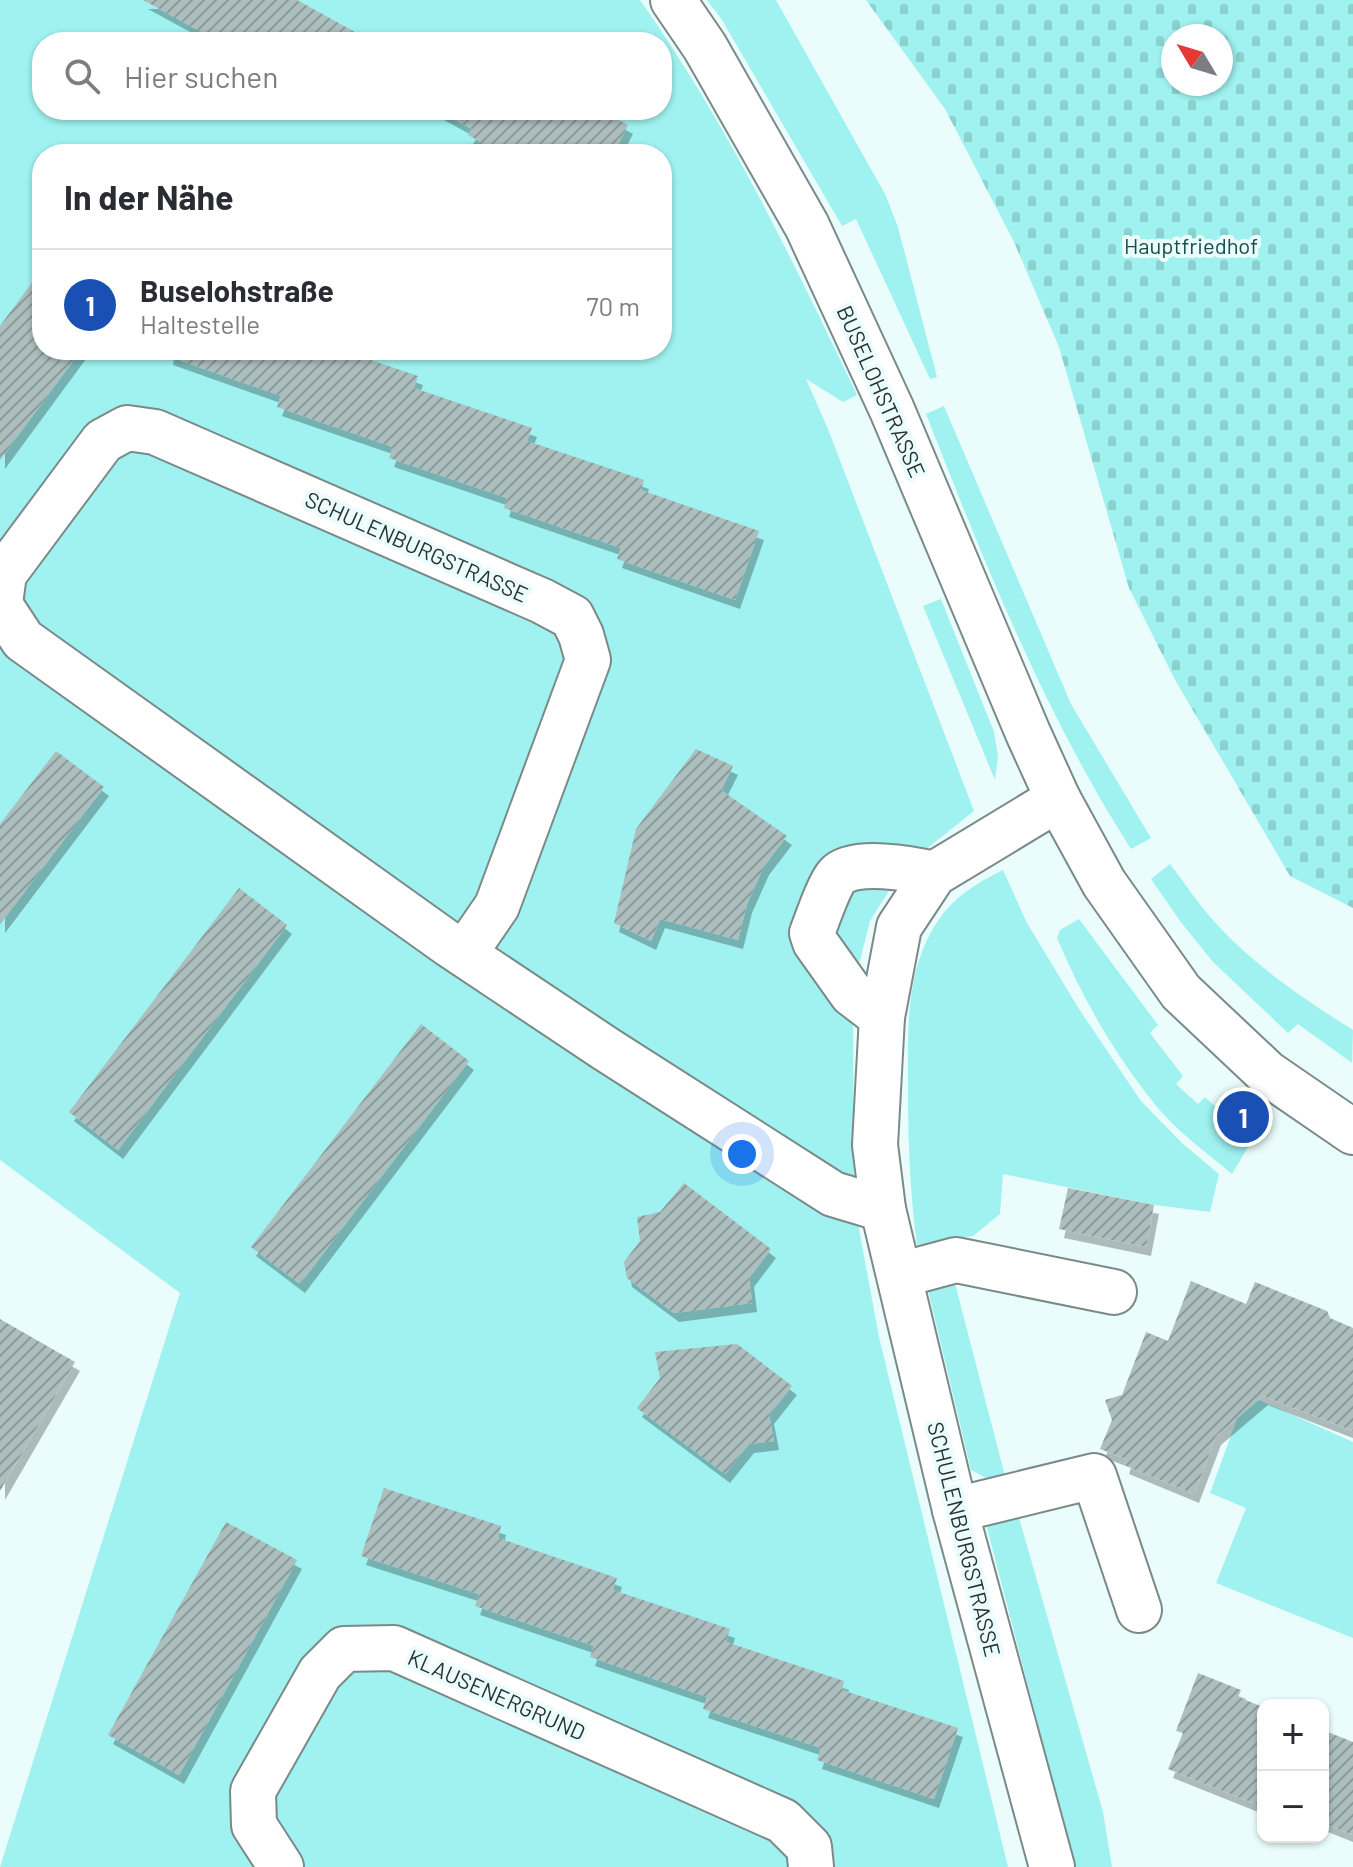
<!DOCTYPE html>
<html lang="de">
<head>
<meta charset="utf-8">
<style>
	:root { --surface:#fff; --page:#f7f7f7; --text:#2b2b33; --muted:#7c7c81; --line:#e1e1e2; --accent:#b62445 }
	body { margin:0; font-family:Barlow,sans-serif; background:var(--page); color:var(--text) }
	.controls { position:absolute; right:24px; bottom:24px; display:grid; overflow:hidden; border-radius:16px; box-shadow:0 2px 6px #0004 }
	.controls button { width:72px; height:72px; display:grid; place-items:center; padding:0; border:0; border-bottom:2px solid var(--line); background:var(--surface); color:var(--text); font:40px sans-serif }
	.compass { position:absolute; left:1161px; top:24px; width:72px; height:72px; border-radius:50%; background:var(--surface); box-shadow:0 2px 6px #0004; rotate:308deg }
	.you { position:absolute; left:742px; top:1154px; width:28px; height:28px; margin:-20px; border:6px solid #fff; border-radius:50%; background:#1a73e8; box-shadow:0 0 0 12px #1a73e833 }
	.badge { display:grid; place-items:center; width:52px; height:52px; border-radius:50%; background:var(--accent); color:#fff; font-size:26px; font-weight:700 }
	.pin { position:absolute; translate:-50% -50%; border:4px solid #fff; box-shadow:0 2px 8px #0006 }
	.list { margin:0; padding:0; list-style:none }
	h2 { display:flex; justify-content:space-between; align-items:center; height:104px; margin:0; padding:0 32px; font-size:34px }
	h2 small { font-size:26px; font-weight:400; color:var(--muted) }
	.list li { display:grid; grid-template-columns:52px 1fr auto; gap:24px; align-items:center; box-sizing:border-box; height:112px; padding:0 32px; border-top:2px solid var(--line) }
	.list b { display:block; font-size:30px; white-space:nowrap }
	.list p { margin:0; font-size:26px; white-space:nowrap; color:var(--muted) }
	.list em { font-size:26px; font-style:normal; color:var(--muted) }
	.icon { flex:none; width:44px; height:44px; fill:none; stroke:currentColor; stroke-width:2; stroke-linecap:round; stroke-linejoin:round }
	.map { position:relative; flex:none; width:1353px; height:1867px; overflow:hidden }
	.search { position:absolute; background:var(--surface); box-shadow:0 2px 6px #0004; left:32px; top:32px; width:640px; height:88px; display:flex; align-items:center; gap:20px; box-sizing:border-box; padding:0 28px; border-radius:32px; color:var(--muted); font-size:30px }
	.panel { position:absolute; background:var(--surface); box-shadow:0 2px 6px #0004; left:32px; top:144px; width:640px; height:216px; border-radius:32px }
	.map>svg:first-child { display:block }
	.green { fill:#9ff2f0; fill-rule:evenodd }
	.cemetery { fill:url(#cemetery-stones); fill-rule:evenodd }
	.building { fill:url(#building-hatch); filter:url(#shadow) }
	.lines { fill:none; stroke-linecap:round; stroke-linejoin:round }
	.minor-casing { stroke:#798a89; stroke-width:48 }
	.minor { stroke:#fff; stroke-width:44 }
	.labels { text-anchor:middle; dominant-baseline:central; stroke-width:8; stroke-linejoin:round; paint-order:stroke }
	.park-label { font-size:22px; fill:#184d4c; stroke:#eafdfc }
	.street-label { font-size:22px; fill:#293030; stroke:#eafdfc }
</style>
</head>
<body>
<div class="map">
<svg width="1353" height="1867" viewBox="0 0 1353 1867">
	<defs>
		<pattern id="cemetery-stones" width="16" height="16" patternUnits="userSpaceOnUse" patternTransform="scale(2)"><rect width="16" height="16" fill="#9ff2f0"/><path d="M2 7V4a2 2 0 0 1 4 0v3zM10 15v-3a2 2 0 0 1 4 0v3z" fill="#89d0ce"/></pattern>
		<pattern id="building-hatch" width="6" height="6" patternUnits="userSpaceOnUse" patternTransform="scale(2)"><rect width="6" height="6" fill="#acbebd"/><path d="M-1 1l2-2M0 6l6-6M5 7l2-2" fill="none" stroke="#8c9b9a"/></pattern>
		<filter id="shadow"><feDropShadow dx="5" dy="9" stdDeviation="0" flood-color="#0004"/></filter>
	</defs>
	<rect width="100%" height="100%" fill="#eafdfc"/>
	<g class="green">
		<path d="M 0,0 L 640,0 C 727,123 792,259 857,395 L 843,402 L 806,379 L 828,429 L 974,811 L 904,867 L 870,921 L 853,988 L 854,1202 L 879,1337 L 1008,1867 L 0,1867 L 180,1293 L 0,1160 ZM 42,42 L 662,42 L 662,110 L 42,110 ZM 42,154 L 662,154 L 662,350 L 42,350 Z"/>
		<path d="M 707,0 L 776,0 L 885,194 L 898,227 L 937,377 L 930,379 L 856,219 L 842,226 L 722,20 Z"/>
		<path d="M 944,406 L 1071,704 L 1151,838 L 1131,849 C 1044,713 985,564 926,414 Z"/>
		<path d="M 941,599 L 994,732 L 998,756 L 995,780 L 923,606 Z"/>
		<path d="M 1170,864 C 1184,882 1197,902 1212,919 C 1252,964 1302,998 1353,1030 L 1352,1063 L 1298,1024 L 1288,1033 L 1213,962 L 1180,921 L 1151,879 Z"/>
		<path d="M 1003,870 L 1027,923 L 1079,1009 L 1141,1101 L 1183,1144 L 1219,1174 L 1210,1212 L 1154,1205 L 1003,1174 L 1000,1214 L 973,1236 L 917,1245 C 910,1193 908,1143 908,1091 C 908,1033 904,968 940,918 C 956,895 979,882 1003,870 Z"/>
		<path d="M 1079,919 L 1158,1025 L 1150,1033 L 1183,1076 L 1176,1084 L 1198,1104 L 1205,1097 L 1252,1140 L 1232,1174 C 1207,1153 1179,1133 1158,1108 C 1115,1056 1083,999 1057,938 L 1060,930 Z"/>
		<path d="M 952,1272 L 1005,1476 L 992,1481 L 971,1470 L 928,1290 L 941,1274 Z"/>
		<path d="M 1246,1394 L 1353,1442 L 1353,1638 L 1216,1583 L 1246,1508 L 1210,1493 Z"/>
		<path d="M 1018,1514 L 1103,1812 L 1112,1867 L 1071,1867 L 1041,1736 L 986,1524 Z"/>
	</g>
	<path class="cemetery" d="M 866,0 L 1353,0 L 1353,908 L 1290,876 L 1174,678 L 1129,588 L 1059,347 L 1014,242 L 945,109 ZM 1173,36 L 1221,36 L 1221,84 L 1173,84 Z"/>
	<g class="building">
		<path d="M 143,0 L 297,0 L 373,42 L 220,42 Z"/>
		<path d="M 437,110 L 600,110 L 628,125 L 613,154 L 503,154 L 468,135 L 472,129 Z"/>
		<path d="M 42,269 L 42,350 L 81,350 L 0,460 L 0,326 Z"/>
		<path d="M 169,350 L 341,350 L 418,376 L 414,388 L 532,428 L 527,441 L 644,480 L 641,490 L 759,531 L 735,600 L 617,559 L 621,548 L 504,508 L 507,498 L 389,458 L 393,447 L 277,407 L 281,396 L 168,356 Z"/>
		<path d="M 696,749 L 733,766 L 721,790 L 787,836 L 764,866 L 747,904 L 738,940 L 660,919 L 651,941 L 614,923 L 636,829 Z"/>
		<path d="M 56,751 L 104,787 L 0,924 L 0,824 Z"/>
		<path d="M 239,888 L 287,925 L 118,1150 L 69,1112 Z"/>
		<path d="M 421,1024 L 469,1061 L 300,1284 L 251,1247 Z"/>
		<path d="M 684,1183 L 771,1249 L 749,1278 L 752,1303 L 674,1313 L 627,1278 L 624,1262 L 640,1241 L 637,1217 L 660,1212 Z"/>
		<path d="M 1068,1188 L 1154,1205 L 1146,1247 L 1059,1229 Z"/>
		<path d="M 1191,1281 L 1246,1304 L 1255,1282 L 1327,1311 L 1330,1318 L 1353,1328 L 1353,1431 L 1263,1396 L 1216,1436 L 1194,1494 L 1124,1465 L 1126,1459 L 1100,1449 L 1112,1420 L 1105,1400 L 1122,1395 L 1146,1332 L 1168,1341 Z"/>
		<path d="M 0,1319 L 75,1362 L 0,1491 Z"/>
		<path d="M 737,1344 L 792,1386 L 769,1415 L 774,1441 L 749,1444 L 725,1474 L 637,1408 L 660,1378 L 655,1352 Z"/>
		<path d="M 384,1488 L 501,1526 L 498,1538 L 617,1578 L 613,1590 L 730,1629 L 726,1642 L 844,1681 L 842,1690 L 958,1728 L 934,1799 L 817,1760 L 821,1748 L 703,1709 L 707,1697 L 590,1657 L 594,1646 L 475,1606 L 479,1594 L 361,1556 Z"/>
		<path d="M 226,1522 L 297,1560 L 179,1775 L 108,1735 Z"/>
		<path d="M 1198,1673 L 1241,1690 L 1238,1697 L 1263,1707 L 1263,1807 L 1168,1769 L 1183,1733 L 1176,1731 Z"/>
		<path d="M 1323,1730 L 1353,1742 L 1353,1835 L 1323,1823 Z"/>
	</g>
	<g class="lines">
		<defs>
			<g id="minor">
				<path d="M 673,0 L 705,47 L 807,226 L 892,410 L 1028,733 L 1058,799 L 1104,883 L 1181,992 L 1267,1073 L 1353,1132"/>
				<path d="M 0,603 L 4,574 L 103,441 L 127,428 L 155,432 L 542,601 L 572,617 L 581,635 L 588,660 L 497,906 L 464,954"/>
				<path d="M 0,605 L 23,640 L 450,945 L 606,1049 L 833,1194 L 883,1209"/>
				<path d="M 882,1017 L 852,994 L 815,942 L 812,933 C 817,920 829,885 837,876 C 853,858 913,869 934,874"/>
				<path d="M 900,1275 L 956,1260 L 1114,1292"/>
				<path d="M 955,1510 L 1094,1476 L 1139,1610"/>
				<path d="M 281,1867 L 254,1825 L 253,1791 L 320,1673 L 344,1649 L 394,1648 L 783,1821 L 809,1847 L 811,1867"/>
				<path d="M 1052,1867 L 955,1510 L 883,1209 L 875,1145 L 882,1017 L 899,927 L 934,874 L 1058,799"/>
			</g>
		</defs>
		<use href="#minor" class="minor-casing"/>
		<use href="#minor" class="minor"/>
	</g>
	<g class="labels">
		<g class="park-label">
			<text x="1191" y="245">Hauptfriedhof</text>
		</g>
		<g class="street-label">
			<text transform="translate(882 391) rotate(66)">BUSELOHSTRASSE</text>
			<text transform="translate(417 546) rotate(24)">SCHULENBURGSTRASSE</text>
			<text transform="translate(965 1539) rotate(76)">SCHULENBURGSTRASSE</text>
			<text transform="translate(497 1694) rotate(24)">KLAUSENERGRUND</text>
		</g>
	</g>
</svg>
<div class="controls">
<button>+</button>
<button>−</button>
</div>
<svg class="compass" viewBox="-18 -18 36 36"><path d="M0-13l5 13h-10z" fill="#e53935"/><path d="M0 13l5-13h-10z" fill="#7c7c81"/></svg>
<div class="you"></div>
<div class="pin badge" style="left:1243px;top:1117px;background:#1a4fb4">1</div>
<div class="search"><svg class="icon" aria-label="search" viewBox="0 0 24 24"><circle cx="10" cy="10" r="6"/><path d="M15 15l6 6"/></svg>Hier suchen</div>
<section class="panel">
<h2>In der Nähe<small></small></h2>
<ul class="list">
<li><span class="badge" style="background:#1a4fb4">1</span><div><b>Buselohstraße</b><p>Haltestelle</p></div><em>70 m</em></li>
</ul>
</section>
</div>
</body>
</html>
